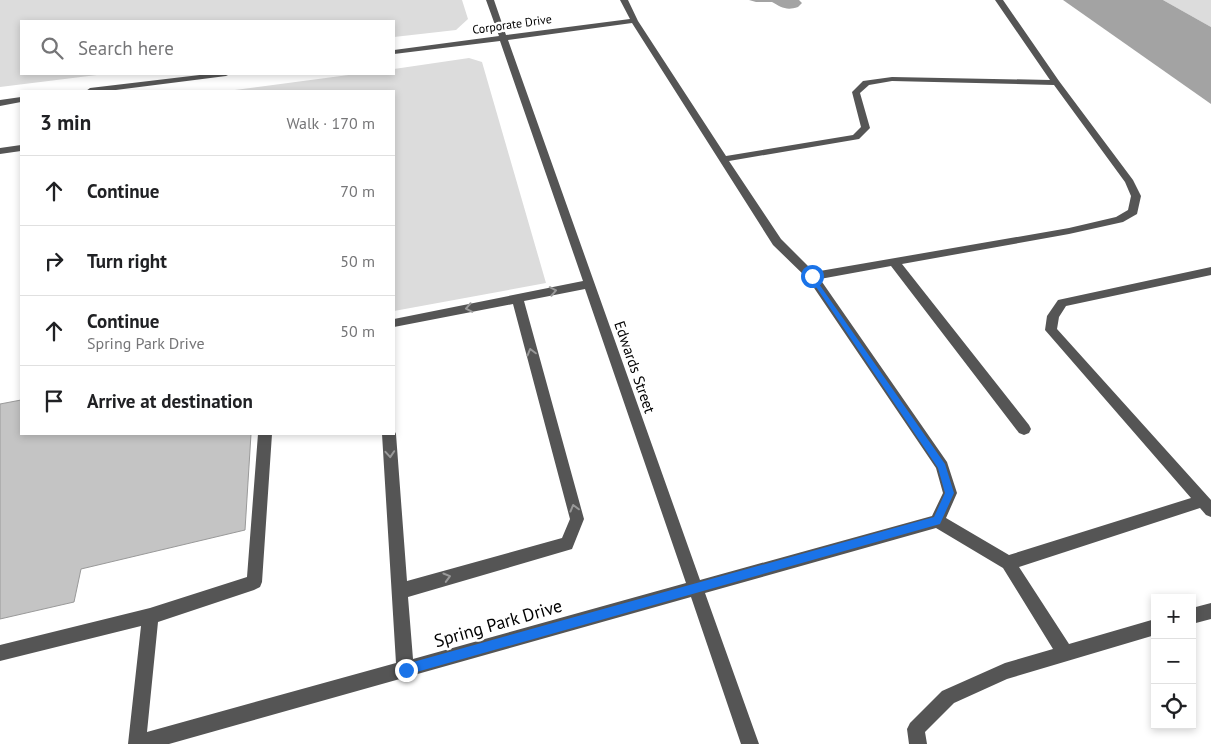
<!DOCTYPE html>
<html lang="en">
<head>
<meta charset="utf-8">
<style>
	:root { --surface:#fff; --page:#f6f6f6; --text:#202124; --muted:#757577; --line:#e0e0e0 }
	body { margin:0; font-family:"PT Sans",sans-serif; background:var(--page); color:var(--text) }
	.controls { position:absolute; right:15px; bottom:15px; display:grid; overflow:hidden; border-radius:0px; box-shadow:0 2px 8px #0003 }
	.controls button { width:45px; height:45px; display:grid; place-items:center; padding:0; border:0; border-bottom:1px solid var(--line); background:var(--surface); color:var(--text); font:25px sans-serif }
	.stop { position:absolute; width:15px; height:15px; margin:-11px; border:4px solid #1a73e8; border-radius:50%; background:#fff }
	.stop.end { background:#1a73e8; border-color:#fff; box-shadow:0 1px 5px #0008 }
	.list { margin:0; padding:0; list-style:none }
	h2 { display:flex; justify-content:space-between; align-items:center; height:65px; margin:0; padding:0 20px; font-size:21px }
	h2 small { font-size:16px; font-weight:400; color:var(--muted) }
	.list li { display:grid; grid-template-columns:32px 1fr auto; gap:15px; align-items:center; box-sizing:border-box; height:70px; padding:0 20px; border-top:1px solid var(--line) }
	.list b { display:block; font-size:19px; white-space:nowrap }
	.list p { margin:0; font-size:16px; white-space:nowrap; color:var(--muted) }
	.list em { font-size:16px; font-style:normal; color:var(--muted) }
	.icon { flex:none; width:28px; height:28px; fill:none; stroke:currentColor; stroke-width:2; stroke-linecap:round; stroke-linejoin:round }
	.map { position:relative; flex:none; width:1211px; height:744px; overflow:hidden }
	.search { position:absolute; background:var(--surface); box-shadow:0 2px 8px #0003; left:20px; top:20px; width:375px; height:55px; display:flex; align-items:center; gap:12px; box-sizing:border-box; padding:0 18px; border-radius:0px; color:var(--muted); font-size:19px }
	.panel { position:absolute; background:var(--surface); box-shadow:0 2px 8px #0003; left:20px; top:90px; width:375px; height:345px; border-radius:0px }
	.map>svg:first-child { display:block }
	.green { fill:#dcdcdc }
	.water { fill:#a3a3a3 }
	.building { fill:#c4c4c4; stroke:#999 }
	.lines { fill:none; stroke-linecap:round; stroke-linejoin:round }
	.minor { fill:#555; fill-rule:evenodd }
	.oneway { stroke:#999 }
	.route { fill:#1a73e8 }
	.labels { text-anchor:middle; dominant-baseline:central; stroke-width:5; stroke-linejoin:round; paint-order:stroke }
	.far-street-label { font-size:12px; fill:#000; stroke:#fff }
	.street-label { font-size:15px; fill:#000; stroke:#fff }
	.near-street-label { font-size:18px; fill:#000; stroke:#fff }
</style>
</head>
<body>
<div class="map">
<svg width="1211" height="744" viewBox="0 0 1211 744">
	<rect width="100%" height="100%" fill="#fff"/>
	<g class="green">
		<path d="M 0,0 L 462,0 L 468,19 L 456,30 L 394,37 L 394,21 L 21,21 L 21,74 L 105,74 L 0,87 Z"/>
		<path d="M 1163,0 L 1211,0 L 1211,27 Z"/>
		<path d="M 469,58 L 482,62 L 546,283 L 394,311 L 394,91 L 227,91 L 356,74 L 394,74 L 394,69 Z"/>
	</g>
	<g class="water">
		<path d="M 749,0 L 799,0 L 802,3 L 798,7 C 786,11 781,7 772,2 L 756,2 Z"/>
		<path d="M 1063,0 L 1163,0 L 1211,27 L 1211,104 Z"/>
	</g>
	<path class="building" d="M 21,400 L 21,434 L 251,434 L 245,530 L 81,569 L 74,602 L 0,619 L 0,404 Z"/>
	<g class="lines">
		<g class="minor">
			<path d="M 486,0 L 494,0 L 506,35 L 630,19 L 620,0 L 628,0 L 638,21 L 726,156 L 853,135 L 861,127 L 852,92 L 863,81 L 892,77 L 1050,80 L 995,0 L 1003,0 L 1059,81 L 1133,180 L 1141,196 L 1137,214 L 1123,222 L 1069,234 L 902,264 L 1029,425 L 1031,429 L 1029,433 L 1024,435 L 1019,433 L 891,266 L 820,279 L 947,462 L 957,493 L 946,518 L 1009,555 L 1191,498 L 1045,330 L 1047,316 L 1058,300 L 1211,267 L 1211,275 L 1066,306 L 1059,317 L 1057,329 L 1211,500 L 1211,517 L 1206,515 L 1200,508 L 1019,567 L 1069,644 L 1155,619 L 1155,635 L 1007,679 L 954,703 L 925,732 L 927,744 L 909,744 L 907,729 L 910,723 L 942,691 L 1005,663 L 1053,649 L 1003,568 L 936,528 L 705,593 L 759,744 L 741,744 L 691,597 L 169,744 L 128,744 L 141,626 L 0,661 L 0,645 L 150,608 L 247,577 L 258,434 L 272,434 L 262,582 L 260,587 L 254,590 L 158,622 L 147,732 L 396,663 L 382,434 L 394,434 L 394,430 L 396,434 L 407,581 L 562,538 L 570,519 L 513,304 L 394,327 L 394,319 L 583,281 L 500,41 L 394,54 L 394,50 L 499,36 ZM 632,23 L 773,245 L 808,279 L 936,468 L 943,493 L 932,516 L 700,580 L 508,40 ZM 892,81 L 1054,85 L 1125,182 L 1131,196 L 1128,210 L 1116,217 L 1069,228 L 814,272 L 781,239 L 729,161 L 859,139 L 870,128 L 860,93 L 869,85 ZM 585,289 L 686,583 L 413,659 L 408,597 L 572,549 L 584,519 L 524,301 Z"/>
			<path d="M 208,74 L 230,74 L 226,76 L 108,91 L 86,91 L 90,88 Z"/>
			<path d="M 21,97 L 21,102 L 0,106 L 0,100 Z"/>
			<path d="M 21,145 L 21,151 L 0,154 L 0,148 Z"/>
			<path d="M 1211,603 L 1211,619 L 1192,624 L 1192,608 Z"/>
		</g>
	</g>
	<defs><path id="oneway-chevron" d="M-2-3.5L2.5 0L-2 3.5" fill="none" stroke-width="1.6" stroke-linecap="round" stroke-linejoin="round" transform="scale(1.25)"/></defs>
	<g class="oneway">
		<use href="#oneway-chevron" transform="translate(553 291) rotate(-11)"/>
		<use href="#oneway-chevron" transform="translate(469 308) rotate(169)"/>
		<use href="#oneway-chevron" transform="translate(531 352) rotate(-105)"/>
		<use href="#oneway-chevron" transform="translate(390 454) rotate(86)"/>
		<use href="#oneway-chevron" transform="translate(574 508) rotate(-105)"/>
		<use href="#oneway-chevron" transform="translate(447 577) rotate(-16)"/>
	</g>
	<path class="route" d="M 812,274 L 945,464 L 954,493 L 940,524 L 406,675 L 402,673 L 400,670 L 406,664 L 934,517 L 945,493 L 938,468 L 810,278 L 810,274 Z"/>
	<g class="labels">
		<g class="far-street-label">
			<text transform="translate(512 24) rotate(-8)">Corporate Drive</text>
		</g>
		<g class="street-label">
			<text transform="translate(635 367) rotate(71)">Edwards Street</text>
		</g>
		<g class="near-street-label">
			<text transform="translate(498 623) rotate(-16)">Spring Park Drive</text>
		</g>
	</g>
</svg>
<div class="controls">
<button>+</button>
<button>−</button>
<button><svg class="icon" aria-label="locate" viewBox="0 0 24 24"><circle cx="12" cy="12" r="6"/><path d="M12 2v4M12 18v4M2 12h4M18 12h4"/></svg></button>
</div>
<div class="stop" style="left:812px;top:276px"></div>
<div class="stop end" style="left:406px;top:670px"></div>
<div class="search"><svg class="icon" aria-label="search" viewBox="0 0 24 24"><circle cx="10" cy="10" r="6"/><path d="M15 15l6 6"/></svg>Search here</div>
<section class="panel">
<h2>3 min<small>Walk · 170 m</small></h2>
<ul class="list">
<li><svg class="icon" aria-label="ahead" viewBox="0 0 24 24"><path d="M12 20V5M6 11l6-6 6 6"/></svg><div><b>Continue</b></div><em>70 m</em></li>
<li><svg class="icon" aria-label="right" viewBox="0 0 24 24"><path d="M7 20v-9h11M14 6l5 5-5 5"/></svg><div><b>Turn right</b></div><em>50 m</em></li>
<li><svg class="icon" aria-label="ahead" viewBox="0 0 24 24"><path d="M12 20V5M6 11l6-6 6 6"/></svg><div><b>Continue</b><p>Spring Park Drive</p></div><em>50 m</em></li>
<li><svg class="icon" aria-label="arrive" viewBox="0 0 24 24"><path d="M6 21V4h12l-3 4 3 4H6"/></svg><div><b>Arrive at destination</b></div></li>
</ul>
</section>
</div>
</body>
</html>
